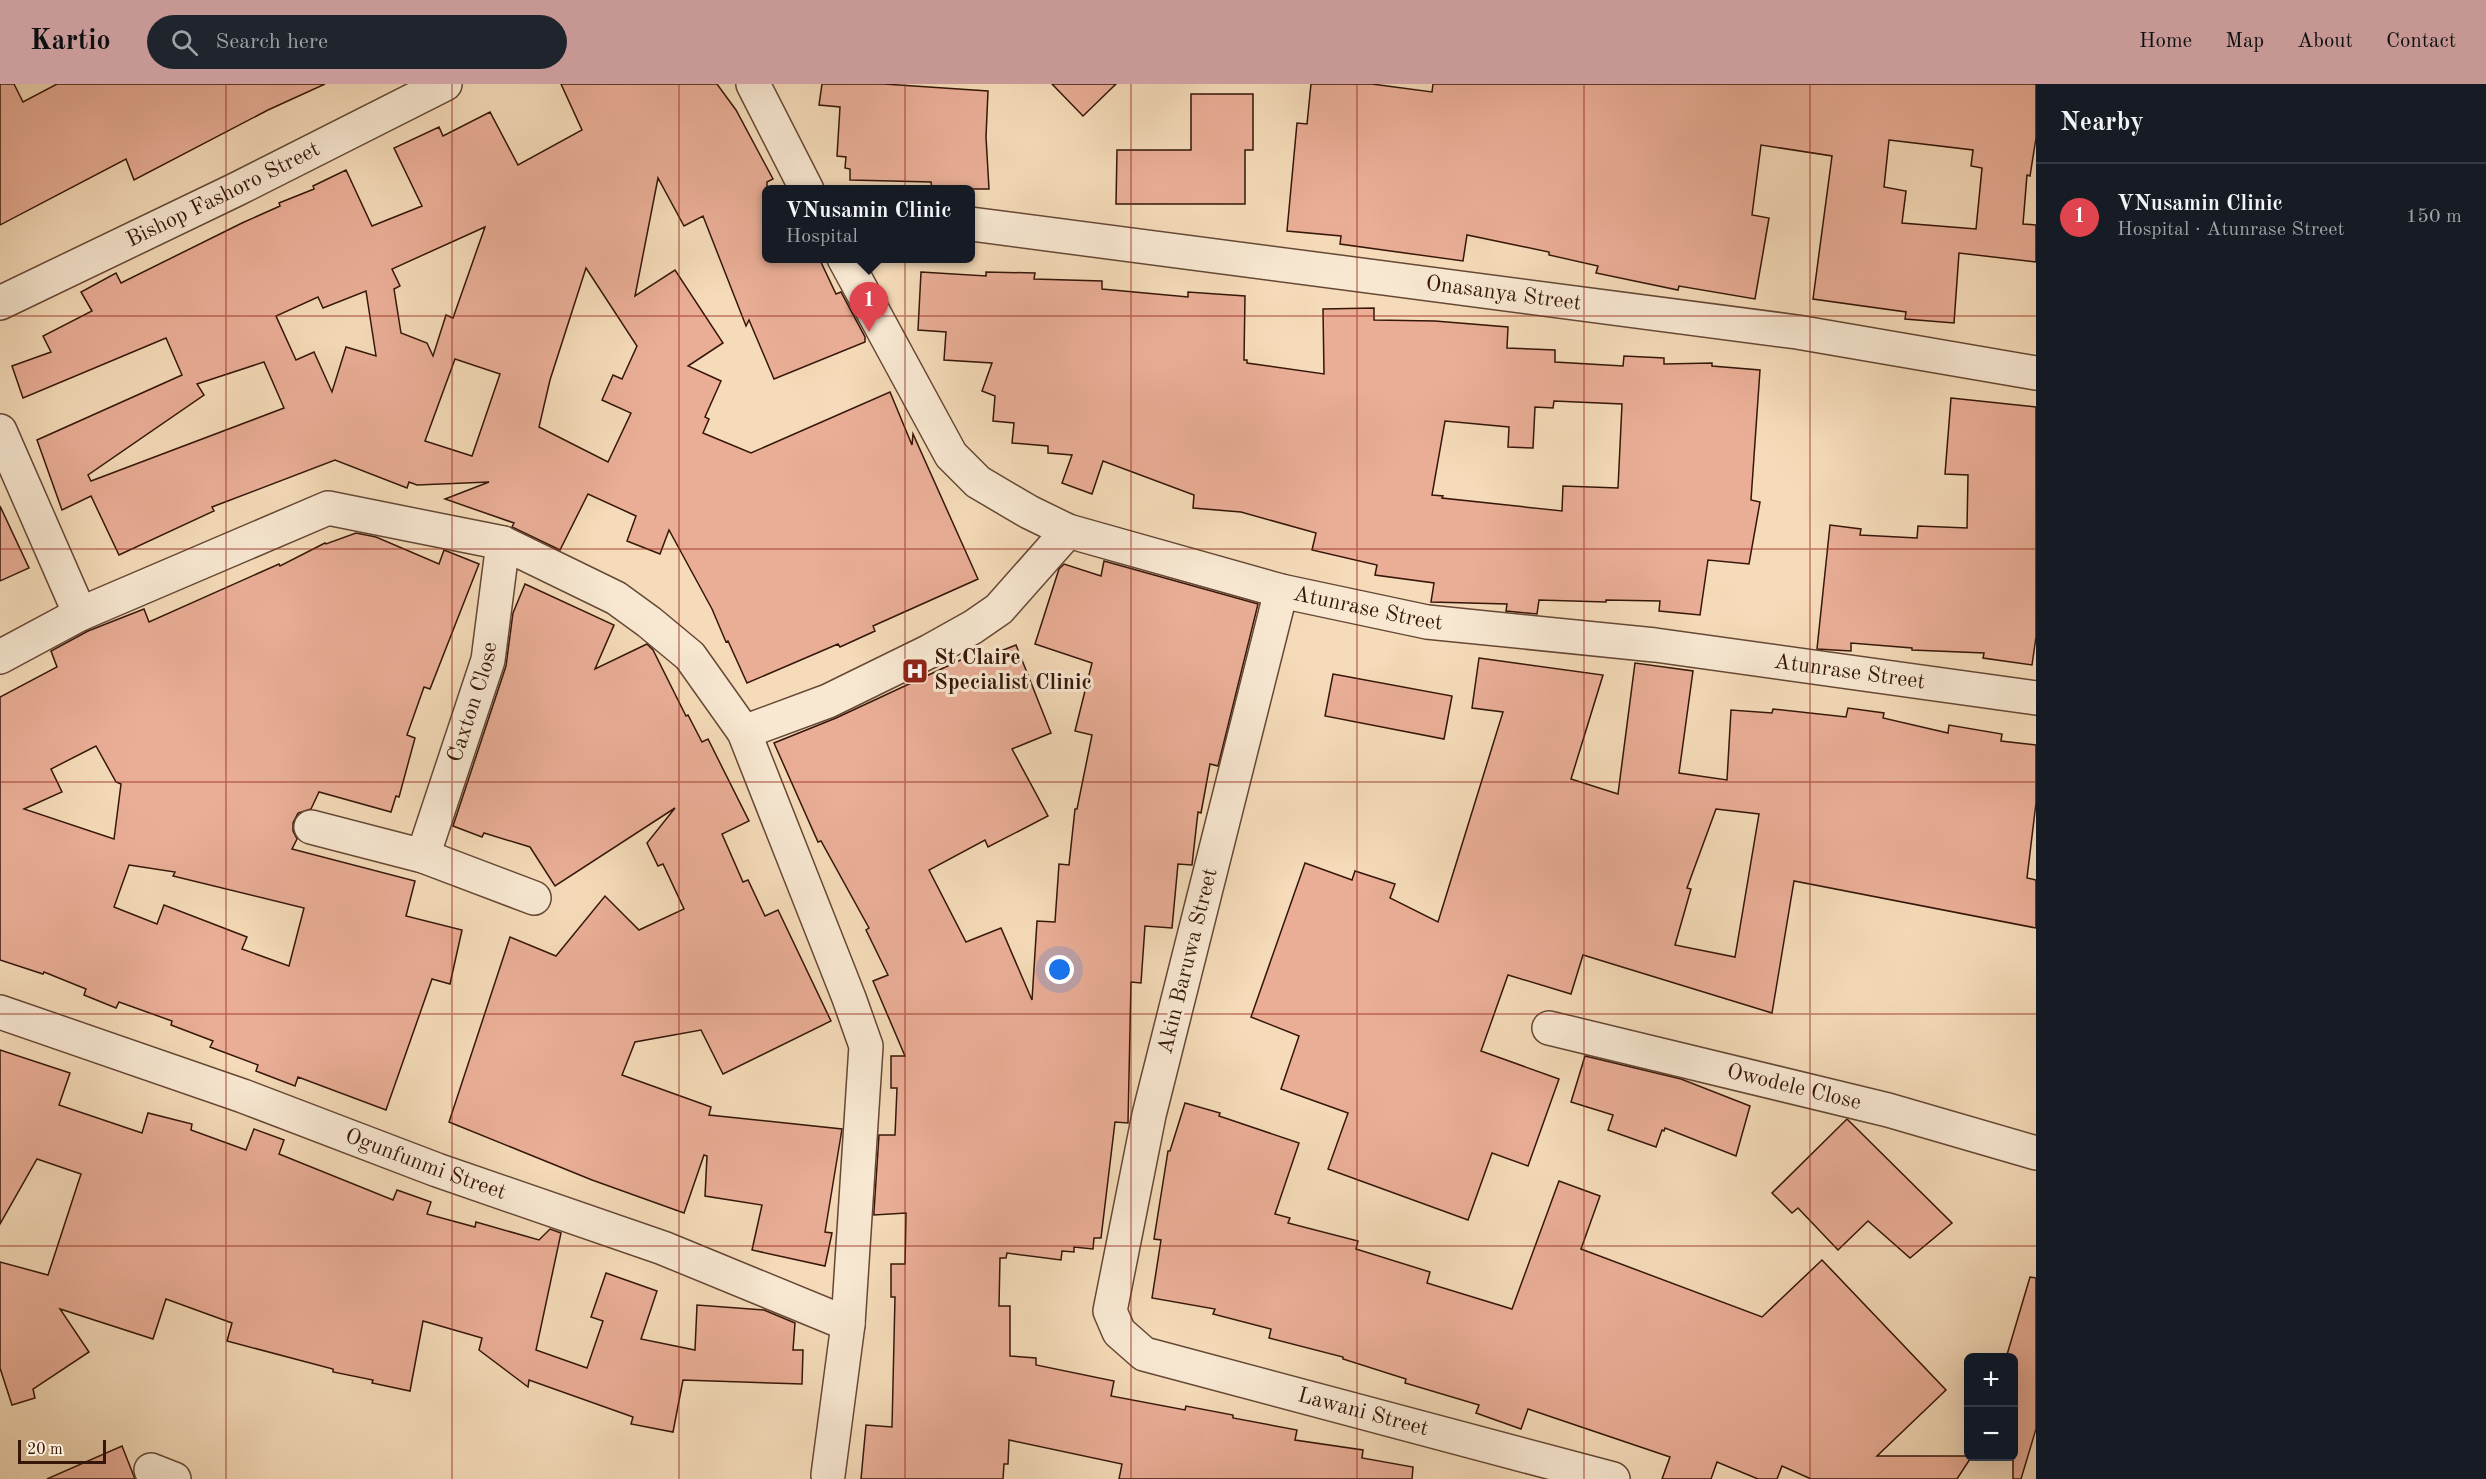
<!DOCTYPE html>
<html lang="en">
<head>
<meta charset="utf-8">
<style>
	:root { --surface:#171b24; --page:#20242c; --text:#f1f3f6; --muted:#9ea1a6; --line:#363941; --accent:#c59692 }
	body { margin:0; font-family:"Old Standard TT",serif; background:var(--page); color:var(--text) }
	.controls { position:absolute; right:18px; bottom:18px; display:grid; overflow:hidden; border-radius:9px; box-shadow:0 6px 24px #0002 }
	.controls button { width:54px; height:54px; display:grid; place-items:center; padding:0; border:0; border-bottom:2px solid var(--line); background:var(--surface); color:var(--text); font:30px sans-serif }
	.scale { position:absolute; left:18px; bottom:15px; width:88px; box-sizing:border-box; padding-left:6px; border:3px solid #351608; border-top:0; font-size:16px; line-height:21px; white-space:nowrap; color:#351608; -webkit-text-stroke:4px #f8e8d2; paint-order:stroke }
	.you { position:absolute; left:1060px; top:886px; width:21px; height:21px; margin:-15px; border:4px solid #fff; border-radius:50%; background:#1a73e8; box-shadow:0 0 0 9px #1a73e833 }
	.badge { display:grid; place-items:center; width:39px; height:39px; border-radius:50%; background:var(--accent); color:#fff; font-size:20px; font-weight:700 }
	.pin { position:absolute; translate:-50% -50px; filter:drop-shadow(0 2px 3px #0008) }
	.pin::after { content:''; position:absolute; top:32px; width:21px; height:18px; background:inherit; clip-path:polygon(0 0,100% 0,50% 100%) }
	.popup { position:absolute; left:762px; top:101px; width:213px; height:78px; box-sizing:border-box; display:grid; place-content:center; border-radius:9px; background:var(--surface); filter:drop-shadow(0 2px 4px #0005); font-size:20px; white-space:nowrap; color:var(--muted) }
	.popup b { font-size:22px; color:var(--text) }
	.popup::after { content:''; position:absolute; left:50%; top:100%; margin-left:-12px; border:12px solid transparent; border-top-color:var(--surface) }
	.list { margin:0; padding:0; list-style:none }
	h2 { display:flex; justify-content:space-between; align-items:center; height:78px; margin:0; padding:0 24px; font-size:26px }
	h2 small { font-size:20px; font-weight:400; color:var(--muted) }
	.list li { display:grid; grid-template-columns:39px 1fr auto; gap:18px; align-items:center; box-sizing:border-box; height:108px; padding:0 24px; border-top:2px solid var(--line) }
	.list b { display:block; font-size:22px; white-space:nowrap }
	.list p { margin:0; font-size:20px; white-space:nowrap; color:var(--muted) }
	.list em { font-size:20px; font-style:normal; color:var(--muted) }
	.icon { flex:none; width:33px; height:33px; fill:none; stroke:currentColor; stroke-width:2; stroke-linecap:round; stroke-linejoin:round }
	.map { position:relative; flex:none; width:2036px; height:1395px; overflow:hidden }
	header { display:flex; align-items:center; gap:36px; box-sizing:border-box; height:84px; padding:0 30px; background:var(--accent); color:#111 }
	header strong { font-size:28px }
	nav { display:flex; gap:33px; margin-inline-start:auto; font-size:21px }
	.search { width:420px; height:54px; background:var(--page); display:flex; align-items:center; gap:15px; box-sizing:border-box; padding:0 21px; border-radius:33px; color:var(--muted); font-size:22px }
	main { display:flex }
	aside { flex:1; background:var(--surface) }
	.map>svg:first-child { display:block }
	.building { fill:#eaae97; stroke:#351608; stroke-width:1.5; fill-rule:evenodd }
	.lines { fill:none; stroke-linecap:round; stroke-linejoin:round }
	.minor-casing { stroke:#654734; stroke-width:36 }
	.minor { stroke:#f8e8d2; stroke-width:33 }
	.grid { fill:none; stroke:#8f2418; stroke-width:1.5; stroke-opacity:0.55 }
	.labels { text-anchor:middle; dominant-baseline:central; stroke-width:6; stroke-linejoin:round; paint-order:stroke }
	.street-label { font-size:22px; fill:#351608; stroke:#f8e8d2 }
	.poi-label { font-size:22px; font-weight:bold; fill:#351608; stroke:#f8e8d2; text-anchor:start }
</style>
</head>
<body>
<header>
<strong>Kartio</strong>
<div class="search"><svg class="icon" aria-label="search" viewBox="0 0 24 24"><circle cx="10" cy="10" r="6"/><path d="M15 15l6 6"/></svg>Search here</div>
<nav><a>Home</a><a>Map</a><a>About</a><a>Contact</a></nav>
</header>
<main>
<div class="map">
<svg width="2036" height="1395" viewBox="0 0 2036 1395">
	<rect width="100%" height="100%" fill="#f5dbb9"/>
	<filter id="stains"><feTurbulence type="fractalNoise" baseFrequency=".00333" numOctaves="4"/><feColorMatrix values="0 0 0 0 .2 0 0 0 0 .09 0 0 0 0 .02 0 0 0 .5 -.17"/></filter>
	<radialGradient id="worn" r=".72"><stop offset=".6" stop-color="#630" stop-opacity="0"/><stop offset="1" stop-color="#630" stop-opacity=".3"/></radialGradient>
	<g class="building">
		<path d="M 0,0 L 14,0 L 23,18 L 57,0 L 325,0 L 268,26 L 134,96 L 126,75 L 0,141 Z"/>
		<path d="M 561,0 L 717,0 L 736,26 L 773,95 L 767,98 L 767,174 L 819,174 L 836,210 L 841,208 L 865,253 L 865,258 L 774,295 L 749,236 L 746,242 L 703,132 L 684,142 L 658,94 L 635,212 L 675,186 L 723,259 L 688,282 L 721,297 L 705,333 L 709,335 L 703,349 L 751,369 L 890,308 L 912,361 L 913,350 L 978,495 L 873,542 L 875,547 L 840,563 L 838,560 L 747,599 L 728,557 L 726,558 L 712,525 L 669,446 L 660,470 L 627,457 L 636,432 L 588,410 L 560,466 L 512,443 L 514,439 L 445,415 L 489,398 L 417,401 L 409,398 L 407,404 L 335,376 L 212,423 L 214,427 L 119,471 L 91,412 L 62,426 L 37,356 L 182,291 L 166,254 L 23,314 L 12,282 L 51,268 L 43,252 L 92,227 L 81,208 L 116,189 L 121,199 L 242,139 L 280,122 L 279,119 L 314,105 L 313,102 L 346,86 L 372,142 L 422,122 L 394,64 L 439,43 L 443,52 L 490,28 L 518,81 L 582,46 ZM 485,143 L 453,234 L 446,231 L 433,272 L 427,259 L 401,249 L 394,205 L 400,202 L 392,185 ZM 586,184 L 637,262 L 622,295 L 613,291 L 602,316 L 631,329 L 608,378 L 539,343 L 550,296 ZM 366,207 L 376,272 L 346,263 L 332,308 L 314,268 L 296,276 L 276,232 L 318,213 L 323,224 ZM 455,275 L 500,290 L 472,372 L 425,357 ZM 264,278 L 284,324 L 91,397 L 88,391 L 204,311 L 197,300 Z"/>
		<path d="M 822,0 L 884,0 L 988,7 L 986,53 L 989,105 L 932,105 L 931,98 L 850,96 L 850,85 L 845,84 L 846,73 L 837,72 L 840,23 L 819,21 Z"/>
		<path d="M 1052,0 L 1116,0 L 1083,32 Z"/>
		<path d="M 1311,0 L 1372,0 L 1432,8 L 1433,0 L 2036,0 L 2036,54 L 2030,92 L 2027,91 L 2023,140 L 2036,141 L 2036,178 L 1959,169 L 1954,239 L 1905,235 L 1906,228 L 1813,215 L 1832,72 L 1761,61 L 1752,131 L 1769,134 L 1755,215 L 1679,202 L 1678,206 L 1596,189 L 1598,182 L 1549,171 L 1549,168 L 1467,151 L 1463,177 L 1340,160 L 1341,152 L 1287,147 L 1297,39 L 1307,40 ZM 1889,56 L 1973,66 L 1971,82 L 1982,84 L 1976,145 L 1902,139 L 1906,107 L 1884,103 Z"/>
		<path d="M 1191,10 L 1253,10 L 1253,66 L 1245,66 L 1245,120 L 1116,120 L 1117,66 L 1191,66 Z"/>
		<path d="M 921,188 L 986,192 L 986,188 L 1035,189 L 1034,195 L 1102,197 L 1102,205 L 1188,213 L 1188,208 L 1245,212 L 1244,276 L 1247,276 L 1247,279 L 1324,290 L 1323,225 L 1374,224 L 1374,236 L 1435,237 L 1508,243 L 1507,264 L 1555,266 L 1555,278 L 1623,282 L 1624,272 L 1664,274 L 1664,280 L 1712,279 L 1712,282 L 1760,286 L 1751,416 L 1760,418 L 1749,480 L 1708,476 L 1700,531 L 1659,527 L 1660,517 L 1606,516 L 1606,518 L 1539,516 L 1537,530 L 1506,527 L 1507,520 L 1431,518 L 1434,499 L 1375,491 L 1377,481 L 1312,466 L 1316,449 L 1241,428 L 1193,424 L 1194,411 L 1103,377 L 1092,410 L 1062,399 L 1072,371 L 1048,369 L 1048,362 L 1012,359 L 1014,339 L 993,337 L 995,312 L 982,307 L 992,279 L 944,276 L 946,248 L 918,246 ZM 1554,317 L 1622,320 L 1618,404 L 1563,402 L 1562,427 L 1442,414 L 1443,412 L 1432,411 L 1445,337 L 1509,343 L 1508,363 L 1533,364 L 1535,323 L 1553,324 Z"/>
		<path d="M 1951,314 L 2036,323 L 2036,553 L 2032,581 L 1983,574 L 1984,569 L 1912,566 L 1912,564 L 1851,559 L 1851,567 L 1817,565 L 1830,441 L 1861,445 L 1860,451 L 1917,454 L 1918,442 L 1967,444 L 1968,391 L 1945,390 Z"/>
		<path d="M 0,422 L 29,484 L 0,497 Z"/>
		<path d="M 356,449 L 376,453 L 439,480 L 444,466 L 479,480 L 430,605 L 424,603 L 407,651 L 415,654 L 399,713 L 396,712 L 391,728 L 319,708 L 311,725 L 298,729 L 293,739 L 293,747 L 297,755 L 292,765 L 415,797 L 406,832 L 462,846 L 450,900 L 432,895 L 386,1026 L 298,993 L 295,1002 L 256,987 L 258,981 L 210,963 L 213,957 L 171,941 L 172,937 L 119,918 L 116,924 L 84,911 L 86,905 L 44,888 L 43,890 L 0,876 L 0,613 L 57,583 L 51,567 L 88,547 L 144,525 L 149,538 L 279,480 L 280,482 L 325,459 L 326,460 ZM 96,662 L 116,698 L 121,700 L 114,755 L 24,725 L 62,708 L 51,685 ZM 129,781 L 175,788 L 173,792 L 304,824 L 289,882 L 242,865 L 247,853 L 164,821 L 157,840 L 114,823 Z"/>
		<path d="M 1104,477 L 1258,520 L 1218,682 L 1210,680 L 1201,729 L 1198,728 L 1192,781 L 1178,780 L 1172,844 L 1145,842 L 1141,899 L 1131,898 L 1128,1039 L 1115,1038 L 1101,1154 L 1094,1154 L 1093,1165 L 1074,1163 L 1074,1168 L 1062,1167 L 1061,1176 L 1007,1169 L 1006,1174 L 1000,1174 L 999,1222 L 1010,1222 L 1010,1272 L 1036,1274 L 1036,1281 L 1114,1297 L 1111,1312 L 1185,1326 L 1186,1322 L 1233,1331 L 1233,1334 L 1297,1346 L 1295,1356 L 1363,1366 L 1362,1374 L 1413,1383 L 1412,1395 L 1119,1395 L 1122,1380 L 1009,1356 L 1008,1380 L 1004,1380 L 1003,1395 L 861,1395 L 866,1341 L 892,1343 L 895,1213 L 891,1213 L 891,1180 L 905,1180 L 906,1129 L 874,1131 L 874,1127 L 879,1051 L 895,1051 L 897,1004 L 891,1004 L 891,972 L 905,972 L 873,897 L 888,891 L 866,846 L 869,844 L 821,757 L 818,758 L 774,659 L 836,634 L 967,573 L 970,579 L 1016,561 L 1051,649 L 1012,665 L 1048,732 L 988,763 L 985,756 L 929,786 L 966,858 L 1001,844 L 1032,916 L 1037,837 L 1055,838 L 1059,780 L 1069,781 L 1075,725 L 1077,725 L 1092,651 L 1075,647 L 1092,579 L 1035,560 L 1059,485 L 1064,480 L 1101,492 Z"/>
		<path d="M 525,500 L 614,541 L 595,585 L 647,560 L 653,566 L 686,632 L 688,631 L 702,658 L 708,655 L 749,737 L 722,750 L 743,798 L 748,796 L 765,832 L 778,826 L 831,937 L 723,990 L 701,946 L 635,958 L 622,991 L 711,1023 L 709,1031 L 842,1045 L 825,1148 L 832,1149 L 825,1182 L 752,1166 L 762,1121 L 705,1112 L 707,1072 L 704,1071 L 684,1129 L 592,1096 L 449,1038 L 510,853 L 556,872 L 605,812 L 639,846 L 684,825 L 663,780 L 658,782 L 647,759 L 675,724 L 555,802 L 530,763 L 484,749 L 482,753 L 453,742 L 506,582 L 513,529 Z"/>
		<path d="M 1479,574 L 1603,591 L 1571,695 L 1618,710 L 1635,579 L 1693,587 L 1679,689 L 1727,696 L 1731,626 L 1772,629 L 1773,625 L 1846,633 L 1848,624 L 1884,629 L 1883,634 L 1948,649 L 1949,641 L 2002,650 L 2001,657 L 2036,661 L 2036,719 L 2027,794 L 2036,796 L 2036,844 L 1794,797 L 1772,929 L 1583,871 L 1571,910 L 1508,891 L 1481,967 L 1559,995 L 1528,1082 L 1492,1069 L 1468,1136 L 1328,1085 L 1348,1029 L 1281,1005 L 1299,952 L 1251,933 L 1305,779 L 1352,796 L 1355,787 L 1395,800 L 1390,814 L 1438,838 L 1503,628 L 1472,624 ZM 1716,725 L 1759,730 L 1735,873 L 1675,861 L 1691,805 L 1687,804 Z"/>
		<path d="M 1333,590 L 1452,612 L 1444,655 L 1325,632 Z"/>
		<path d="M 0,966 L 70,989 L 59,1021 L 142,1049 L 148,1029 L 192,1040 L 191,1046 L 246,1066 L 254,1045 L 284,1056 L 279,1070 L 393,1116 L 397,1106 L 431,1118 L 427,1130 L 475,1143 L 476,1138 L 539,1156 L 550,1145 L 561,1149 L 536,1266 L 587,1284 L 603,1237 L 591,1233 L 606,1189 L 657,1207 L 641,1255 L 695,1266 L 697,1221 L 764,1226 L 795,1239 L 793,1266 L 803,1266 L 802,1300 L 683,1296 L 673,1348 L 631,1340 L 633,1333 L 529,1296 L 528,1303 L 479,1266 L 482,1254 L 423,1237 L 410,1307 L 372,1299 L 373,1296 L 333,1288 L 333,1285 L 227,1257 L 232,1239 L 166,1215 L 153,1255 L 60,1225 L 89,1268 L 33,1305 L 35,1314 L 12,1321 L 0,1284 L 0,1178 L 48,1191 L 81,1090 L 37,1075 L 0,1140 Z"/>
		<path d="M 1585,972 L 1681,995 L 1750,1022 L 1736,1072 L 1665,1044 L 1664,1047 L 1662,1046 L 1656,1063 L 1608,1046 L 1613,1031 L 1571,1018 Z"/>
		<path d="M 1185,1019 L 1220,1029 L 1219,1032 L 1299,1059 L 1275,1130 L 1290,1134 L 1288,1139 L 1358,1157 L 1356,1165 L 1430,1188 L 1427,1199 L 1512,1225 L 1559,1097 L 1600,1112 L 1581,1165 L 1762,1233 L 1822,1176 L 1946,1306 L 1877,1372 L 1972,1372 L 1957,1395 L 1811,1395 L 1782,1382 L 1777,1395 L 1758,1395 L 1717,1378 L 1711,1395 L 1662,1395 L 1670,1373 L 1528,1325 L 1521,1345 L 1476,1329 L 1479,1321 L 1405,1299 L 1406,1295 L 1343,1275 L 1343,1273 L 1269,1254 L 1271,1245 L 1213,1230 L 1215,1225 L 1152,1214 L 1161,1156 L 1154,1155 L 1168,1067 L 1170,1067 Z"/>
		<path d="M 1847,1035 L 1952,1139 L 1910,1174 L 1868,1137 L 1838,1166 L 1798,1124 L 1792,1129 L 1772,1109 Z"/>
		<path d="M 2030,1193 L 2036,1194 L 2036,1345 L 2021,1395 L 2013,1395 L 2013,1274 L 2006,1274 Z"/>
		<path d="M 122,1362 L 135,1395 L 47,1395 Z"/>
	</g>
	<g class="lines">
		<defs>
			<g id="minor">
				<path d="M 753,0 L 807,106"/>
				<path id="s1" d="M 971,140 L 1797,248 L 2036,289"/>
				<path id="s2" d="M 844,174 L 951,371 L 978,398 L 1029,428 L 1068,447 L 1281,507 L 1427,538 L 1655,561 L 2036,614"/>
				<path id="s3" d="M 0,219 L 235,106 L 445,0"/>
				<path d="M 0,347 L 80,530"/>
				<path id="s4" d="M 1281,507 L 1149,1031 L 1110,1227 L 1119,1248 L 1144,1270 L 1613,1395"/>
				<path d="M 0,573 L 80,530 L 328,424 L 503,459 L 616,514 L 649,538 L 690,572 L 744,648 L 849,914 L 866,962 L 848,1240 L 828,1391"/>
				<path d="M 744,648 L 828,617 L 930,567 L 973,543 L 999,525 L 1068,447"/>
				<path d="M 311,743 L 423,772 L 534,814"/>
				<path id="s5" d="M 423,772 L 488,576 L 503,459"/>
				<path id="s6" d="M 0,928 L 243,1012 L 437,1086 L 663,1164 L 848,1240"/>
				<path id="s7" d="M 1549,944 L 1888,1026 L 2036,1069"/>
				<path d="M 151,1386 L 174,1395"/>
			</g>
		</defs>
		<use href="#minor" class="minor-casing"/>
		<use href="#minor" class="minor"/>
	</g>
	<path class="grid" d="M 226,0 L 226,1395M 452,0 L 452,1395M 679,0 L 679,1395M 905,0 L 905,1395M 1131,0 L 1131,1395M 1357,0 L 1357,1395M 1584,0 L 1584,1395M 1810,0 L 1810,1395M 0,232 L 2036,232M 0,465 L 2036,465M 0,698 L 2036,698M 0,930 L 2036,930M 0,1162 L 2036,1162"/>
	<defs>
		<symbol id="hospital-square" viewBox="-11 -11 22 22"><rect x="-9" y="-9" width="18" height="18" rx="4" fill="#8f2418" stroke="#f8e8d2"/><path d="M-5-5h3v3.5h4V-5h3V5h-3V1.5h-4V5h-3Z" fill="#fff"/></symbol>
	</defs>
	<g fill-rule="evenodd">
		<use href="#hospital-square" x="900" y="572" width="30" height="30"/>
	</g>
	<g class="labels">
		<g class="street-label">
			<text stroke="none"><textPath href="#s3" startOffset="248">Bishop Fashoro Street</textPath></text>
			<text stroke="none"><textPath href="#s1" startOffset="537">Onasanya Street</textPath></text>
			<text stroke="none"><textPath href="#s2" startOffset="675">Atunrase Street</textPath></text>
			<text stroke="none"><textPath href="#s2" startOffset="1161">Atunrase Street</textPath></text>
			<text stroke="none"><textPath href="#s5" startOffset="162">Caxton Close</textPath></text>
			<text transform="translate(1188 877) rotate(-76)">Akin Baruwa Street</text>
			<text stroke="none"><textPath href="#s7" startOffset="252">Owodele Close</textPath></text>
			<text stroke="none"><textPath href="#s6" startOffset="452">Ogunfunmi Street</textPath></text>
			<text stroke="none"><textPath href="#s4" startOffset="1023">Lawani Street</textPath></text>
		</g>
		<g class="poi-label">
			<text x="934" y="574">St Claire<tspan x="934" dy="25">Specialist Clinic</tspan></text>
		</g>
	</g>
	<rect width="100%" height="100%" filter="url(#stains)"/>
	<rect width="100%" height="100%" fill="url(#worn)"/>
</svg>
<div class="controls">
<button>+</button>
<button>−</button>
</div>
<div class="scale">20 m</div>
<div class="you"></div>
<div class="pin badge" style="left:869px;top:248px;background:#e0444e">1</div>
<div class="popup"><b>VNusamin Clinic</b>Hospital</div>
</div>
<aside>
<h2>Nearby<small></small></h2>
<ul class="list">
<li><span class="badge" style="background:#e0444e">1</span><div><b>VNusamin Clinic</b><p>Hospital · Atunrase Street</p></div><em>150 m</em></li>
</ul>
</aside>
</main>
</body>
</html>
